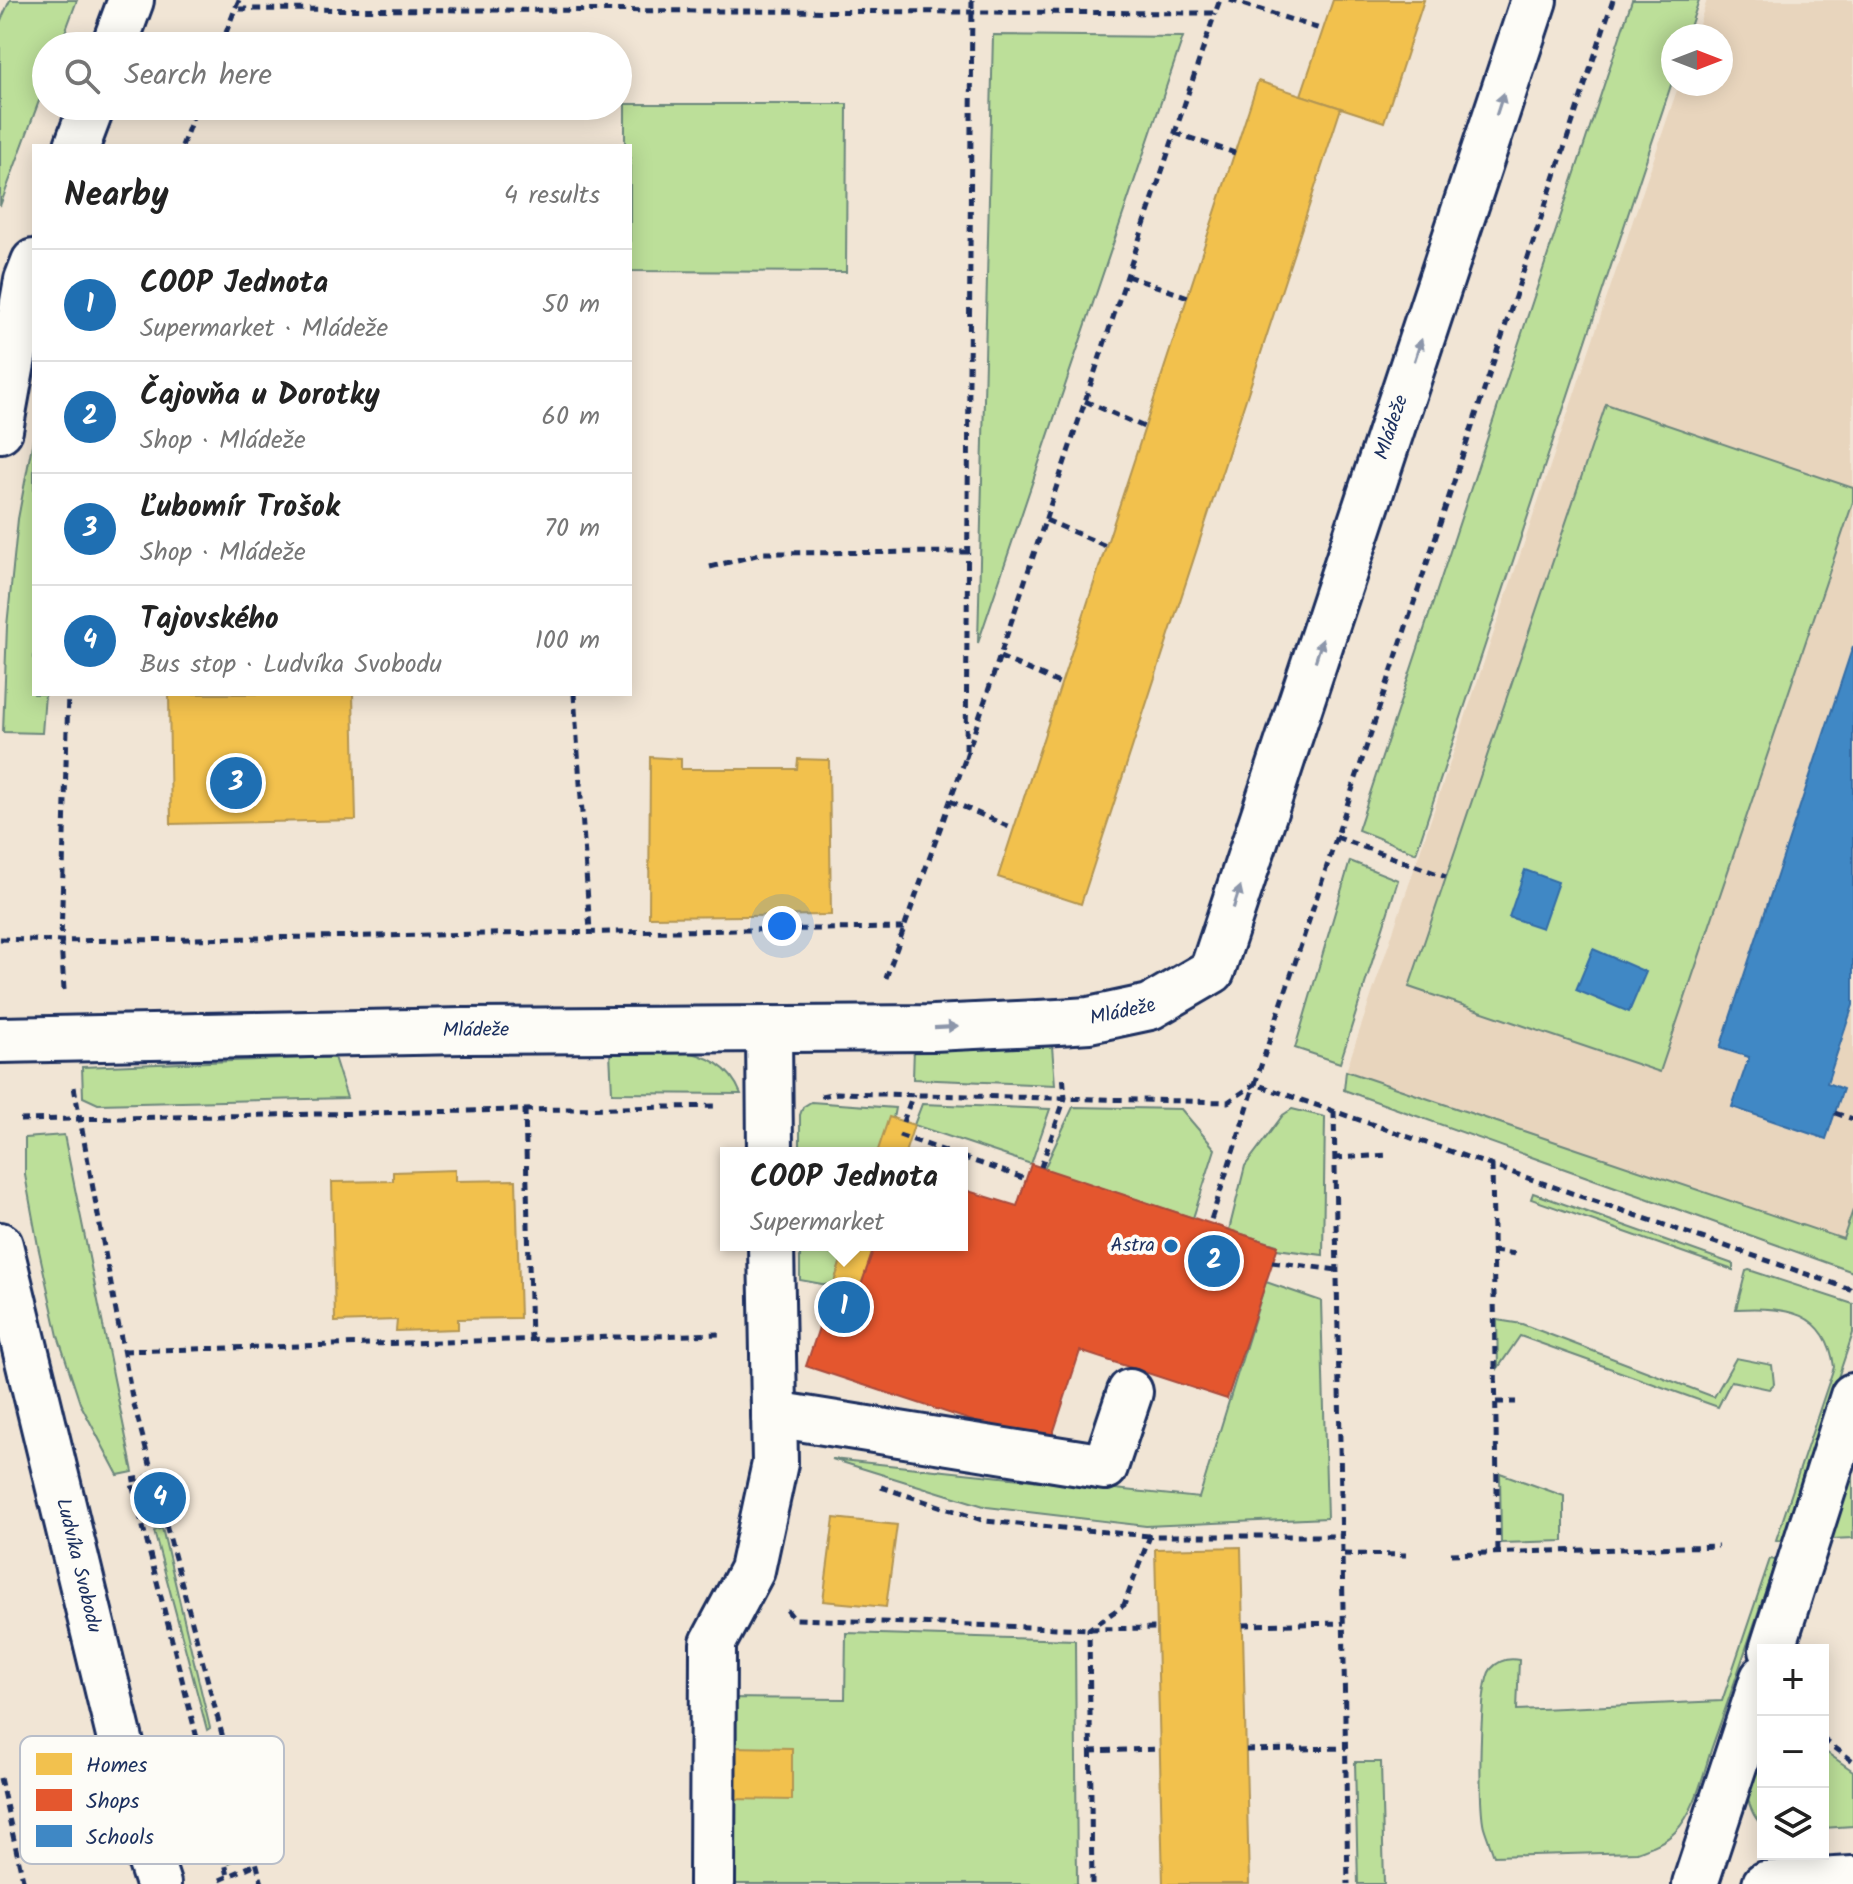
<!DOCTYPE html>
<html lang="en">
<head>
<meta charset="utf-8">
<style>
	:root { --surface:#fff; --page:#f6f6f6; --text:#222; --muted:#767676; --line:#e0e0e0; --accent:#1f6fb2 }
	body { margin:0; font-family:Kalam,sans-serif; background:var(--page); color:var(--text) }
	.controls { position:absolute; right:24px; bottom:24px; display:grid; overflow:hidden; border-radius:0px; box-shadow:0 4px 20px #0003 }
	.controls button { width:72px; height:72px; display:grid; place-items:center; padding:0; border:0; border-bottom:2px solid var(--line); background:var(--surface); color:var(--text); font:40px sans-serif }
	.compass { position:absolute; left:1661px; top:24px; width:72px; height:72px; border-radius:50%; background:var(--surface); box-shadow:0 4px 20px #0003; rotate:90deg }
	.you { position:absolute; left:782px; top:926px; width:28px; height:28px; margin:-20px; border:6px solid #fff; border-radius:50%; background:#1a73e8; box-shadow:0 0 0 12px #1a73e833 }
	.badge { display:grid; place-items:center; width:52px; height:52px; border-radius:50%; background:var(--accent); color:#fff; font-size:26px; font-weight:700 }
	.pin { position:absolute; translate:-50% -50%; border:4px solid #fff; box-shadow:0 2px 8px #0006 }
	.popup { position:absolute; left:720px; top:1147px; width:248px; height:104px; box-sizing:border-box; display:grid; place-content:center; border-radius:0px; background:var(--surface); filter:drop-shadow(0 2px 6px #0005); font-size:26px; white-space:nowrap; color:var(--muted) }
	.popup b { font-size:30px; color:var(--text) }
	.popup::after { content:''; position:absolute; left:50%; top:100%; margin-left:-16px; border:16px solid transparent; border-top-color:var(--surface) }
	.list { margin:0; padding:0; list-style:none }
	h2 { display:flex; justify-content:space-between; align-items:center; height:104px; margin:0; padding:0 32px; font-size:34px }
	h2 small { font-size:26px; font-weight:400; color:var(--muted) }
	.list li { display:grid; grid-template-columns:52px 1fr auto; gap:24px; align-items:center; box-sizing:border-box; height:112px; padding:0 32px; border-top:2px solid var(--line) }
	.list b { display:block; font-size:30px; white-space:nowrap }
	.list p { margin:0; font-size:26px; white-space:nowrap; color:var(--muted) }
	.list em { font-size:26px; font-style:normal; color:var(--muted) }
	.icon { flex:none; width:44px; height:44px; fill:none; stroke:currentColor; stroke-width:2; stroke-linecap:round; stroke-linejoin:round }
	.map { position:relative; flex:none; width:1853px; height:1884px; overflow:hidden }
	.search { position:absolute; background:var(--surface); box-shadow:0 4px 20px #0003; left:32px; top:32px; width:600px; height:88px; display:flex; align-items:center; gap:20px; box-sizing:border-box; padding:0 28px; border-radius:44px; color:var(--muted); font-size:30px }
	.panel { position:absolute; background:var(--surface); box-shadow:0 4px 20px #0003; left:32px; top:144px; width:600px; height:552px; border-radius:0px }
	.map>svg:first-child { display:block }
	.built { fill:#e8d5bd }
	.green { fill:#bcdf99; stroke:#6c877c; stroke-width:2 }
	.homes { fill:#f2c14e; stroke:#b29553; stroke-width:2 }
	.shops { fill:#e4572e; stroke:#a84b3c; stroke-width:2 }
	.schools { fill:#3f88c5; stroke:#346da6; stroke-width:2 }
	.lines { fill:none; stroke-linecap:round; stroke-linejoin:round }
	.minor-casing { stroke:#1b2f5e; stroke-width:50 }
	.path { stroke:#1b2f5e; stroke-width:5; stroke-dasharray:8 6; stroke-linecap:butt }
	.minor { stroke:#fdfcf7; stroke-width:44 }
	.oneway { fill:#8c96aa }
	.poi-dot { fill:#1f6fb2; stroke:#fdfcf7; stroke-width:3 }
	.labels { text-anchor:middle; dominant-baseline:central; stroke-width:8; stroke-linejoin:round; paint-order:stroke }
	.street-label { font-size:20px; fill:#1b2f5e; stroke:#fdfcf7 }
	.poi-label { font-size:20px; fill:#1b2f5e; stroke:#fdfcf7; text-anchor:end }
	.key { fill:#fdfcf7; stroke:#b9bec9; stroke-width:2 }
	.key-label { font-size:22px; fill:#1b2f5e }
</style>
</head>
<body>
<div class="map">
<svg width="1853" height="1884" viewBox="0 0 1853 1884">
	<rect width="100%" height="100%" fill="#f1e5d5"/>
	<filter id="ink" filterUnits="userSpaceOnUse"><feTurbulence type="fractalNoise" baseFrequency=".0125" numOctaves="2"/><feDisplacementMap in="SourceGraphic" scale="16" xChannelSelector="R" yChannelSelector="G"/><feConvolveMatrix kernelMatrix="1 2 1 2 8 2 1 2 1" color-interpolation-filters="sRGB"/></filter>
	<g filter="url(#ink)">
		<path class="built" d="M 1707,0 L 1853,0 L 1853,1209 L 1843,1239 L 1346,1071 L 1679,84 L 1721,84 L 1721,36 L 1695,36 Z"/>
		<g class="green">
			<path d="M 10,0 L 77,0 L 60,46 L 46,46 L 46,82 L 0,206 L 0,22 Z"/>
			<path d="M 1632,0 L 1699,0 L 1687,36 L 1673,36 L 1673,79 L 1416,853 L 1358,830 Z"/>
			<path d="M 993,35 L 1183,37 L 978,643 Z"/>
			<path d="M 625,104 L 847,104 L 846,272 L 630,271 L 630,146 L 625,146 Z"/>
			<path d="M 1606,404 L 1853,488 L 1853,502 L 1660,1072 L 1409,987 Z"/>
			<path d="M 34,434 L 34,694 L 45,694 L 42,733 L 3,732 L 7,626 L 18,519 Z"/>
			<path d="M 1350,861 L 1398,880 L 1340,1063 L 1295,1048 Z"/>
			<path d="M 1052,1046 L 1055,1085 L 913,1079 L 914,1047 Z"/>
			<path d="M 679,1050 C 707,1055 730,1066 741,1094 L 612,1093 L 610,1052 Z"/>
			<path d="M 334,1057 L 347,1098 L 98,1104 L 83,1097 L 82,1067 Z"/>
			<path d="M 1346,1071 L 1843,1239 L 1853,1210 L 1853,1272 L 1344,1090 Z"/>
			<path d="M 811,1102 L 895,1108 L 893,1119 L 877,1153 L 800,1153 L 800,1115 L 803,1107 Z"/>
			<path d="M 922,1104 L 1050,1109 L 1031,1164 L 914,1125 Z"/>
			<path d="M 1073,1107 L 1181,1109 L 1215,1149 L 1193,1218 L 1044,1169 Z"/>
			<path d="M 1292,1109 L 1325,1117 L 1323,1255 L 1277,1249 L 1277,1245 L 1229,1230 L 1245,1166 L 1283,1115 Z"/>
			<path d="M 64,1135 L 133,1472 L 118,1475 L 80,1403 L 58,1336 L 38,1246 L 25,1175 L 25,1138 Z"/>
			<path d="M 1533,1193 L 1733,1264 L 1733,1270 L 1531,1199 Z"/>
			<path d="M 800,1245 L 846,1245 L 833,1286 L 800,1280 Z"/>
			<path d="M 1749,1270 L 1853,1304 L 1853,1333 L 1783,1541 L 1776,1540 L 1834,1367 C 1827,1311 1785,1306 1736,1309 L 1746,1271 Z"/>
			<path d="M 1266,1282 L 1321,1301 L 1327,1518 L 1146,1526 L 987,1507 L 832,1459 L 1199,1498 Z"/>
			<path d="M 1497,1320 L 1522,1324 L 1714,1397 L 1736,1358 L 1772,1365 L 1774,1384 L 1769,1389 L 1731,1381 L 1718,1407 L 1520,1336 L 1498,1368 Z"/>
			<path d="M 1853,1471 L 1853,1538 L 1831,1539 Z"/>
			<path d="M 1500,1473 L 1564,1496 L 1564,1541 L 1501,1543 Z"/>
			<path d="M 162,1528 L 210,1728 L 207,1730 L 154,1531 Z"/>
			<path d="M 1770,1559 L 1776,1560 C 1755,1622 1734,1685 1712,1747 C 1703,1774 1696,1811 1675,1832 C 1665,1842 1651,1847 1637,1852 L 1494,1856 C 1491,1846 1487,1837 1484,1827 C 1478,1806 1479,1683 1491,1669 C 1499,1660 1508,1658 1519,1660 L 1517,1710 L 1722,1701 Z"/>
			<path d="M 846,1633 L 1075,1640 L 1077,1884 L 726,1884 L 728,1698 L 845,1699 Z"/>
			<path d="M 1763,1731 L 1763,1827 C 1734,1796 1753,1767 1763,1731 Z"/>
			<path d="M 218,1750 L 243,1856 L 229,1863 L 207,1752 Z"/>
			<path d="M 1823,1750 L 1853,1771 L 1853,1826 L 1823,1828 Z"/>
			<path d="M 1355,1762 L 1381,1762 L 1384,1884 L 1358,1884 Z"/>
		</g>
		<g class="homes">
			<path d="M 1333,0 L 1424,0 L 1384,122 L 1301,95 Z"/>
			<path d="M 1258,81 L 1341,108 L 1081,904 L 998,877 Z"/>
			<path d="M 169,694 L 353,694 L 356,820 L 171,824 Z"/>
			<path d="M 650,757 L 681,759 L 681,769 L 797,769 L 798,759 L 829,760 L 831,915 L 649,917 Z"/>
			<path d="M 889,1117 L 914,1125 L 905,1153 L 877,1153 Z"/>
			<path d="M 455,1170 L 455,1181 L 516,1180 L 520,1318 L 458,1319 L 458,1329 L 396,1331 L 397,1320 L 335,1322 L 332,1182 L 393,1181 L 393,1172 Z"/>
			<path d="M 846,1245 L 875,1245 L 858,1294 L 833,1286 Z"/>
			<path d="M 834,1518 L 897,1525 L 886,1607 L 823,1601 Z"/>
			<path d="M 1241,1547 L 1249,1884 L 1163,1884 L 1155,1549 Z"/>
			<path d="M 730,1747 L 792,1748 L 792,1800 L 730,1799 Z"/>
		</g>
		<path class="shops" d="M 1031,1164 L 1278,1246 L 1227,1399 L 1080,1351 L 1049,1446 L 806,1366 L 833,1286 L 858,1294 L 875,1245 L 962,1245 L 962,1189 L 1017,1206 Z"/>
		<g class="schools">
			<path d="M 1853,646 L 1853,1005 L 1827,1083 L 1843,1089 L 1826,1139 L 1732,1107 L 1749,1057 L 1720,1048 Z"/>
			<path d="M 1525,870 L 1558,882 L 1542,928 L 1509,917 Z"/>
			<path d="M 1593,949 L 1646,972 L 1629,1012 L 1576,990 Z"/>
		</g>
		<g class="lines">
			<defs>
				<g id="minor">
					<path d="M 114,46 L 131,0"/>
					<path d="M 77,146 L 92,106"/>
					<path d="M 0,430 L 27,280 L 34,262"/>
					<path d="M 769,1029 L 770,1153"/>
					<path id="s1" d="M 0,1040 L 464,1031 L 933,1028 L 1058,1022 L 1089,1020 L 1150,1007 L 1212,971 L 1534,0"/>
					<path id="s2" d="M 0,1245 L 146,1847 L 158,1884"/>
					<path d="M 774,1414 L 1105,1467 L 1130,1392"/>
					<path d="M 1772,1650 L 1853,1396"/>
					<path d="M 712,1884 L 713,1643 L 752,1570 L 775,1463 L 771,1245"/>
					<path d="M 1695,1884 L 1763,1678"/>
					<path d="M 1765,1884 L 1853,1879"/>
				</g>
			</defs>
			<use href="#minor" class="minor-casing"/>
			<g class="path">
				<path d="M 239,0 L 235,9 L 1215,13 L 1220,0"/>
				<path d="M 972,0 L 966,757 L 1215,13"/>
				<path d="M 1230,0 L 1323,30"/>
				<path d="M 1613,0 L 1255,1084 L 1853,1290"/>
				<path d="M 221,46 L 235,9"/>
				<path d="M 1175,133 L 1235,153"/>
				<path d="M 182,146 L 197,106"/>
				<path d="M 1127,276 L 1188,297"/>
				<path d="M 1085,401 L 1144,427"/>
				<path d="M 1046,520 L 1106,546"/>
				<path d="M 710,567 L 764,553 L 969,552"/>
				<path d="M 1000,657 L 1061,684"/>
				<path d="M 574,694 L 590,931"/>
				<path d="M 950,801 L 1014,829"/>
				<path d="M 1336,837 L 1446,877"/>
				<path d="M 0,939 L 61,941 C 342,937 623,931 904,928"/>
				<path d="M 886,978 L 966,757"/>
				<path d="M 64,990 L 61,941 L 68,694"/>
				<path d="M 74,1087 L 132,1397 L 262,1884"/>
				<path d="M 821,1096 L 837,1093 L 1228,1102 L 1255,1084 L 1210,1223"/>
				<path d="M 525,1109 L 531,1339"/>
				<path d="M 1334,1111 L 1348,1884"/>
				<path d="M 1835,1113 L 1853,1119"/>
				<path d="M 20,1120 L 719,1106"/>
				<path d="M 903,1122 L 913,1094"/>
				<path d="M 899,1135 L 951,1153"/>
				<path d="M 962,1157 L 1026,1179"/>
				<path d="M 1335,1158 L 1389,1155"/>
				<path d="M 1492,1165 L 1498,1554"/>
				<path d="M 1041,1167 L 1065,1098 L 1063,1074"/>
				<path d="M 1493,1251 L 1516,1254"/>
				<path d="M 1272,1262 L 1337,1270"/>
				<path d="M 123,1351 L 723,1334"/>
				<path d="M 1496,1402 L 1516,1402"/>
				<path d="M 153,1476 L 131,1480 L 198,1742 L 228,1876"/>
				<path d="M 881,1487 L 985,1521 L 1150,1536"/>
				<path d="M 1344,1554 L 1406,1555"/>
				<path d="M 1451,1554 L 1718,1546"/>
				<path d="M 787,1610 L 794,1619 L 1089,1629 L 1157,1628"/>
				<path d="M 1243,1625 L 1344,1623"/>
				<path d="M 1823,1739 L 1853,1761"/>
				<path d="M 198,1742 L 223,1738"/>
				<path d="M 1246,1750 L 1346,1748"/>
				<path d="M 1090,1751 L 1160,1749"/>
				<path d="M 0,1778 L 24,1884"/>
				<path d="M 220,1880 L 256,1864"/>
				<path d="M 1092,1884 L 1089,1629 L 1124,1605 L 1150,1536 L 1342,1536"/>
			</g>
			<use href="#minor" class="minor"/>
		</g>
		<defs><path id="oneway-solid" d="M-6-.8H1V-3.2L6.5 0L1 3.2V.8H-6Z" transform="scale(2)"/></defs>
		<g class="oneway">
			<use href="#oneway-solid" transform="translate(1500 104) rotate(-72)"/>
			<use href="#oneway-solid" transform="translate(1418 350) rotate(-72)"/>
			<use href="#oneway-solid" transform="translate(1319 650) rotate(-72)"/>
			<use href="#oneway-solid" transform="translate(1237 897) rotate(-72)"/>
			<use href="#oneway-solid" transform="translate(946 1027) rotate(-3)"/>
		</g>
	</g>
	<circle class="poi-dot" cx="1171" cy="1246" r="8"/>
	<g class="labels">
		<g class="street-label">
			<text stroke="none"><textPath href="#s1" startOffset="1796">Mládeže</textPath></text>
			<text stroke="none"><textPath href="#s1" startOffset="1124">Mládeže</textPath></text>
			<text stroke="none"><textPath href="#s1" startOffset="476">Mládeže</textPath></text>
			<text stroke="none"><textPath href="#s2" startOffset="330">Ludvíka Svobodu</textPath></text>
		</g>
		<g class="poi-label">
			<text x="1155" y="1246">Astra</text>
		</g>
	</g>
	<rect x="20" y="1736" width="264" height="128" rx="12" class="key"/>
	<rect x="36" y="1753" width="36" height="22" fill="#f2c14e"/>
	<rect x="36" y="1789" width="36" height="22" fill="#e4572e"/>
	<rect x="36" y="1825" width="36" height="22" fill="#3f88c5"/>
	<g class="key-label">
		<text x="86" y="1772">Homes</text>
		<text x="86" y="1808">Shops</text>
		<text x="86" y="1844">Schools</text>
	</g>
</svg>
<div class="controls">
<button>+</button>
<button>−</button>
<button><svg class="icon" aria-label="layers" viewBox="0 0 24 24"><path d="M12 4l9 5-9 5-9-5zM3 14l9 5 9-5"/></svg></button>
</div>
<svg class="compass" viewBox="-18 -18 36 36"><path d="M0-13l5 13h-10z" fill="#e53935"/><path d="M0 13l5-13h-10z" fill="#767676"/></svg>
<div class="you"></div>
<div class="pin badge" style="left:844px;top:1307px">1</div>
<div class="popup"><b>COOP Jednota</b>Supermarket</div>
<div class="pin badge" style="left:1214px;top:1261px">2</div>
<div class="pin badge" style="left:236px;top:783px">3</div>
<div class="pin badge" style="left:160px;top:1498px">4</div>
<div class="search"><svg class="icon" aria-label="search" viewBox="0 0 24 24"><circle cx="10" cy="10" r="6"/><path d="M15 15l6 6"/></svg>Search here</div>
<section class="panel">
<h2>Nearby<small>4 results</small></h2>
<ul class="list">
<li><span class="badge">1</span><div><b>COOP Jednota</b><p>Supermarket · Mládeže</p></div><em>50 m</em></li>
<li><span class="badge">2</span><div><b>Čajovňa u Dorotky</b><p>Shop · Mládeže</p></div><em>60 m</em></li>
<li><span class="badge">3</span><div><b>Ľubomír Trošok</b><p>Shop · Mládeže</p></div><em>70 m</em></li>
<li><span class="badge">4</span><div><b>Tajovského</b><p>Bus stop · Ludvíka Svobodu</p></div><em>100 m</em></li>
</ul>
</section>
</div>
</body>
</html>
